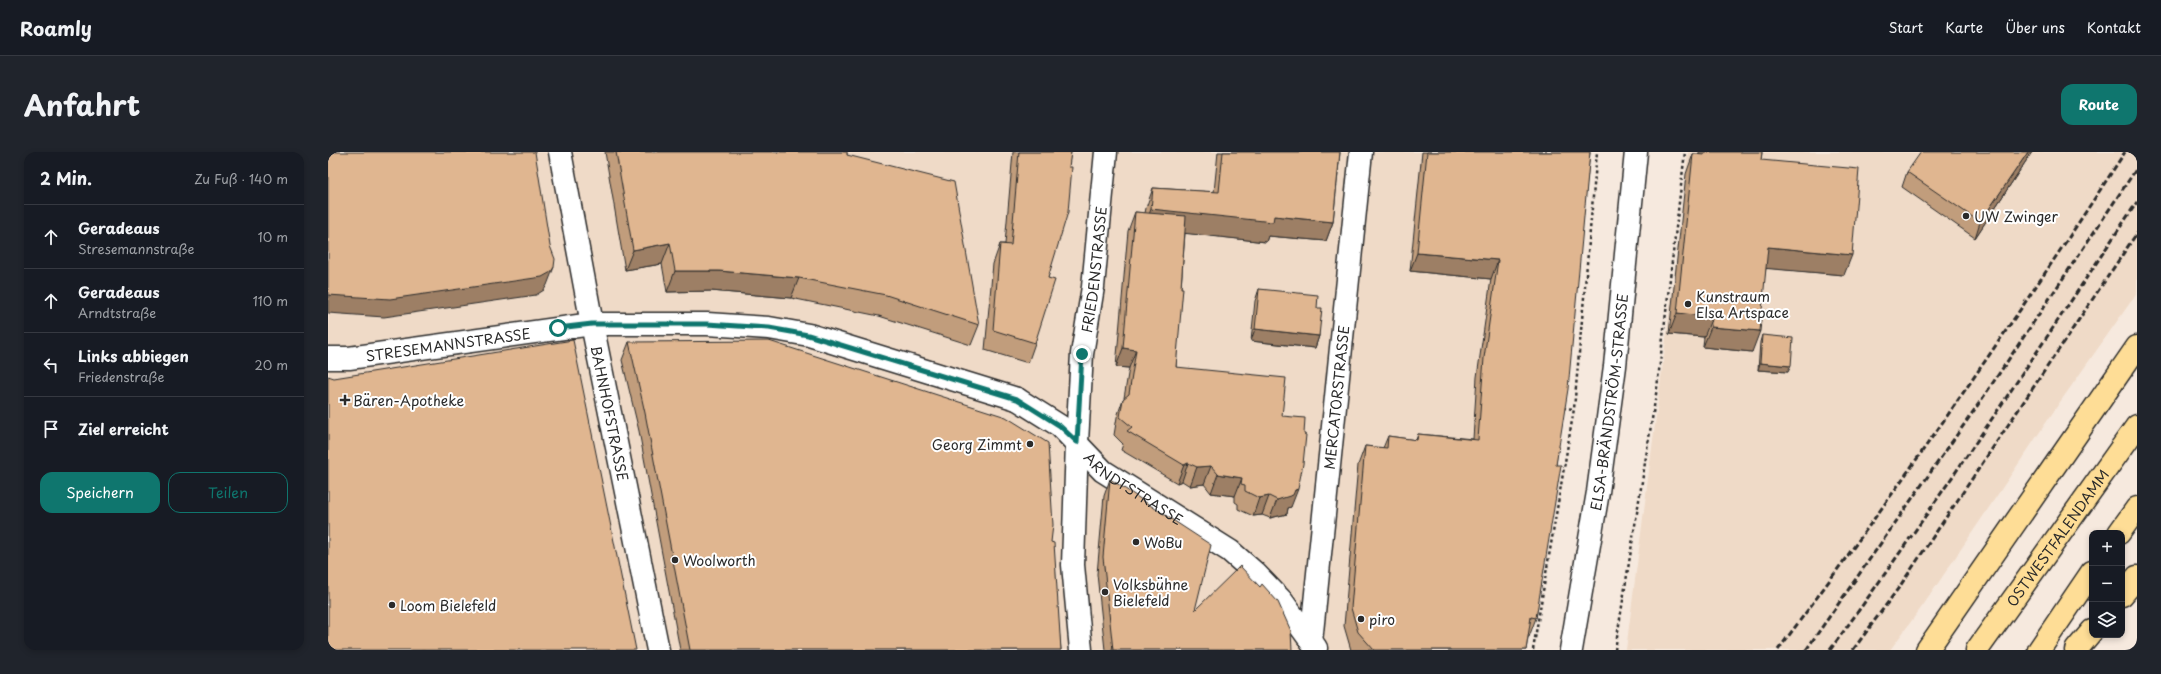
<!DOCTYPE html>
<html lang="de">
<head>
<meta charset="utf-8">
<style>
	:root { --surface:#171b24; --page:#20242c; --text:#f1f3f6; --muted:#9ea1a6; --line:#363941; --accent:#0f766e }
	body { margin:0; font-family:"Playpen Sans",sans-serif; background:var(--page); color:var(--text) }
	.controls { position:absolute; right:12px; bottom:12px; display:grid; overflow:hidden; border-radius:8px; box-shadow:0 2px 6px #0003 }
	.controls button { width:36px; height:36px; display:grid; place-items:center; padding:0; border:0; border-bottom:1px solid var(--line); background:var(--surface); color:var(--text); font:20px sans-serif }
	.stop { position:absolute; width:12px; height:12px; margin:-9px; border:3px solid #0f766e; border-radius:50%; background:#fff }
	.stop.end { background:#0f766e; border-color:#fff; box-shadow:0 1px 4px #0008 }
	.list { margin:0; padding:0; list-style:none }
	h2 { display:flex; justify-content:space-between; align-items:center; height:52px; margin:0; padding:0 16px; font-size:17px }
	h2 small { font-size:13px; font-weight:400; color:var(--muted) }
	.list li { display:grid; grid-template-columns:26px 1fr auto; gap:12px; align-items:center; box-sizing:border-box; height:64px; padding:0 16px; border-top:1px solid var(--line) }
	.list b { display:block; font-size:15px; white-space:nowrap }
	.list p { margin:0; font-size:13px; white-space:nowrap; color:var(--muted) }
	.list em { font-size:13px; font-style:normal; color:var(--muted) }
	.actions { display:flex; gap:8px; padding:12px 16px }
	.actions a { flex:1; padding:9px 0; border:1px solid var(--accent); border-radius:12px; text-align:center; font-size:14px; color:var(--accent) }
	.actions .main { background:var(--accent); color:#fff }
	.icon { flex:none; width:22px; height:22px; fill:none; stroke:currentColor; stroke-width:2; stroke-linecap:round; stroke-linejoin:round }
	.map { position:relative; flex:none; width:1809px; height:498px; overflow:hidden; border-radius:12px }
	header { display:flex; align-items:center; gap:24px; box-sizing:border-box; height:56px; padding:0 20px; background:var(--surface); border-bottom:1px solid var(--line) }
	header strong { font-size:19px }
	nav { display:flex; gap:22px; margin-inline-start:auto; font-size:14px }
	.intro { display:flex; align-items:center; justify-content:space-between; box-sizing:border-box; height:96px; padding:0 24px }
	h1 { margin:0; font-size:28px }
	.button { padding:10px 18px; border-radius:12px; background:var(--accent); color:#fff; font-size:14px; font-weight:700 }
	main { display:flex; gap:24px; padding:0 24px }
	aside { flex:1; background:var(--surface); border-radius:12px; box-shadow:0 2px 6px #0003 }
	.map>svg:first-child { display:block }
	.built { fill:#efdac7 }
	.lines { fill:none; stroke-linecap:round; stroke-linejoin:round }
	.pedestrian-casing { stroke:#2b2b2b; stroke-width:25 }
	.minor-casing { stroke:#2b2b2b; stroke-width:25 }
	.tertiary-casing { stroke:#2b2b2b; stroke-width:25 }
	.trunk-casing { stroke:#2b2b2b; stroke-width:25 }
	.path { stroke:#2b2b2b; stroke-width:2.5; stroke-dasharray:3 3; stroke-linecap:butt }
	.pedestrian { stroke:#fff; stroke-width:22 }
	.minor { stroke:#fff; stroke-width:22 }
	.tertiary { stroke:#fff; stroke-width:22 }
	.trunk { stroke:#fedd96; stroke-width:22 }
	.rail { stroke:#2b2b2b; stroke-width:3; stroke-dasharray:6 3; stroke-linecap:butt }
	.wall { fill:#c19d7c; stroke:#2b2b2b }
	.shaded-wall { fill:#9d7f65; stroke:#2b2b2b }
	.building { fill:#e0b690; stroke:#2b2b2b }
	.route { stroke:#0f766e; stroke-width:5 }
	.poi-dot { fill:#2b2b2b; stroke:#fff; stroke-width:1.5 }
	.labels { text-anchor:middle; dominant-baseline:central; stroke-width:4; stroke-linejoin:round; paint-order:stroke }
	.poi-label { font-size:14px; fill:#2b2b2b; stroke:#fff; text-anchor:start }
	.street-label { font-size:14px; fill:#2b2b2b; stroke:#fff }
</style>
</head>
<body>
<header>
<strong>Roamly</strong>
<nav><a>Start</a><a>Karte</a><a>Über uns</a><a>Kontakt</a></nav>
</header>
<div class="intro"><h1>Anfahrt</h1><a class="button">Route</a></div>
<main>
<aside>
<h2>2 Min.<small>Zu Fuß · 140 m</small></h2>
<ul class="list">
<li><svg class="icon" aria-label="ahead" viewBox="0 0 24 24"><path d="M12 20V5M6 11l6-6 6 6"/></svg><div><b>Geradeaus</b><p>Stresemannstraße</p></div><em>10 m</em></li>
<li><svg class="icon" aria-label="ahead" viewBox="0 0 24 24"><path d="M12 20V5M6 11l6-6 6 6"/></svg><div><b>Geradeaus</b><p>Arndtstraße</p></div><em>110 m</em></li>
<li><svg class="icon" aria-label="left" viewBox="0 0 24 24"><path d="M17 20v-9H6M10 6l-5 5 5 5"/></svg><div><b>Links abbiegen</b><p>Friedenstraße</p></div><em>20 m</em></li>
<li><svg class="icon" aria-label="arrive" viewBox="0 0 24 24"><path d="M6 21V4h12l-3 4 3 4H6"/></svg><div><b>Ziel erreicht</b></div></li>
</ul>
<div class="actions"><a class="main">Speichern</a><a>Teilen</a></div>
</aside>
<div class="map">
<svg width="1809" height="498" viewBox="0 0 1809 498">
	<rect width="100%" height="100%" fill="#f6e9de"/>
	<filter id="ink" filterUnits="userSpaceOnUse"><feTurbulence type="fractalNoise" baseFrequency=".025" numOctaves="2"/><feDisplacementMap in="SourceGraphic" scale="8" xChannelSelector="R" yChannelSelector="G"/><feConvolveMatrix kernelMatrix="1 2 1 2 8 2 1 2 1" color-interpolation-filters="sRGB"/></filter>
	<g filter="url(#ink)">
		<g class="built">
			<path d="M 0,0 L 1259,0 L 1239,226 L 1226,332 L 1201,485 L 1197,484 L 1194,498 L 0,498 Z"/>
			<path d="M 1360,0 L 1809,0 L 1809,141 L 1732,250 L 1596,452 L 1562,498 L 1298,498 L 1348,109 Z"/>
		</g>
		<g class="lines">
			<defs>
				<g id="pedestrian">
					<path id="s1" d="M 232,0 L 264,172 L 330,498"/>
					<path id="s2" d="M 0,206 L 21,206 L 264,172 L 379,172 L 441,176 L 481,183 L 689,247"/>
				</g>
				<g id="minor">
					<path id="s3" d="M 689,247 L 732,274 L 775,319 L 902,399 L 927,421 L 954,449 L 988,496"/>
					<path id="s4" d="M 983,490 L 1033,0"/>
					<path id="s5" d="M 753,498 L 745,413 L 749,290 L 754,202 L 765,135 L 778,0"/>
				</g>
				<g id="tertiary">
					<path id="s6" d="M 1243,498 L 1270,340 L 1287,214 L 1308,0"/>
				</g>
				<g id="trunk">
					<path d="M 1791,381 L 1809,356"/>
					<path d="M 1794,443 L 1809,425"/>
					<path d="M 1599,498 L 1809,195"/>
					<path id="s7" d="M 1649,498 L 1809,274"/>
					<path d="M 1711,498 L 1764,420"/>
					<path d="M 1748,498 L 1764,479"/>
				</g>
			</defs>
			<use href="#pedestrian" class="pedestrian-casing"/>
			<use href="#minor" class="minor-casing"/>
			<use href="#tertiary" class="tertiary-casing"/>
			<use href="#trunk" class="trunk-casing"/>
			<g class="path">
				<path d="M 1235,256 L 1246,257"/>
				<path d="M 1205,498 L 1246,257 L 1269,0"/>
				<path d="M 1287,498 L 1329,236 L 1357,0"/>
			</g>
			<use href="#pedestrian" class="pedestrian"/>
			<use href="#minor" class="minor"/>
			<use href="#tertiary" class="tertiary"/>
			<use href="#trunk" class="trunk"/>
			<g class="rail">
				<path d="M 1450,498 C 1571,336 1687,169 1797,0"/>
				<path d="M 1478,498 L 1654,247 L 1809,16"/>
				<path d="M 1502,498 C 1609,352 1708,201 1809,50"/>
				<path d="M 1525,498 L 1572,434 L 1809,81"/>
			</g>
		</g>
		<g class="wall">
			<path d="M 277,0 L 519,0 L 519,3 L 651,173 L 643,193 L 551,164 L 463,146 L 383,139 L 339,140 L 334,112 L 297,118 Z"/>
			<path d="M 685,0 L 743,0 L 720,126 L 707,191 L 700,211 L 657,198 L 665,112 L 672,92 L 677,92 Z"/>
			<path d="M 890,0 L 1012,0 L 1005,70 L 998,89 L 940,84 L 938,90 L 857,81 L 853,136 L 848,215 L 954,264 L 963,355 L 960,356 L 959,362 L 942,366 L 934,363 L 925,364 L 910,357 L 910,352 L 907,350 L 907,344 L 883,341 L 876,332 L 862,334 L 854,329 L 849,331 L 793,298 L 795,292 L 786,283 L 789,265 L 795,247 L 796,246 L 801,216 L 788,215 L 800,79 L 807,60 L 817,61 L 818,56 L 825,36 L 886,40 Z"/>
			<path d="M 1094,0 L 1262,0 L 1228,313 L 1208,466 L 1201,485 L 1200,485 L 1198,498 L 1023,498 L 1016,474 L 1030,313 L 1037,294 L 1055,296 L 1060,284 L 1088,288 L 1090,282 L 1145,287 L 1149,225 L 1163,127 L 1082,119 Z"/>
			<path d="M 1371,0 L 1434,0 L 1433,8 L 1516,123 L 1438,116 L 1424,200 L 1375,195 L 1376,185 L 1341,182 L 1358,22 L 1365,2 L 1371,2 Z"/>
			<path d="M 1704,0 L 1647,86 L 1574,35 L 1579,20 Z"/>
			<path d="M 931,137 L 989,156 L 991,184 L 987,196 L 923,189 L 927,149 Z"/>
			<path d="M 1434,183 L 1460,220 L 1430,218 L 1432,190 Z"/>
			<path d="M 301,190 L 723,390 L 733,498 L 352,498 L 311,279 L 294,208 Z"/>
			<path d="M 782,327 L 867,458 L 964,498 L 777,498 L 769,422 L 776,344 Z"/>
		</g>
		<g class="shaded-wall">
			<path d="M 1700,0 L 1704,0 L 1647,86 L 1652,70 Z"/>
			<path d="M 823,57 L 946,64 L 1005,70 L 998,89 L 940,84 L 938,90 L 816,77 Z"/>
			<path d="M 342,91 L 334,112 L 297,118 L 305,98 Z"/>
			<path d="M 1440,95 L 1524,103 L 1516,123 L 1433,116 Z"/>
			<path d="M 1089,101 L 1170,108 L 1163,127 L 1082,119 Z"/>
			<path d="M 226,115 L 219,133 L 216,138 L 208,143 L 56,165 L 0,161 L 0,143 Z"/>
			<path d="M 347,119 L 391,119 L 471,126 L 463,146 L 383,139 L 339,140 Z"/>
			<path d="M 1349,161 L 1384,165 L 1376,185 L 1341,182 Z"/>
			<path d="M 1383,175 L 1432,179 L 1424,200 L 1375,195 Z"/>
			<path d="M 927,177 L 991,184 L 987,196 L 923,189 Z"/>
			<path d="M 795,196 L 808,198 L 801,216 L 788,215 Z"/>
			<path d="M 1432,211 L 1463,214 L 1460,220 L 1430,218 Z"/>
			<path d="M 860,311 L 854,329 L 849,331 L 856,313 Z"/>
			<path d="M 883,314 L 876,332 L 862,334 L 869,315 Z"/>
			<path d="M 890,322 L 914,326 L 907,344 L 883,341 Z"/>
			<path d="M 970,337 L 963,355 L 960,356 L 959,362 L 942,366 L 949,348 Z"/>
			<path d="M 941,344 L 934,363 L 925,364 L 931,346 Z"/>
		</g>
		<g class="building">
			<path d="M 0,0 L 207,0 L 222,94 L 227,107 L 226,115 L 223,120 L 214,125 L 62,147 L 0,143 Z"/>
			<path d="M 288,0 L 519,0 L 519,3 L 626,30 L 651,173 L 558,143 L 471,126 L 391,119 L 347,119 L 342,91 L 305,98 Z"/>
			<path d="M 691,0 L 743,0 L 741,15 L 744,15 L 740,60 L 720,126 L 727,128 L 707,191 L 665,178 L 672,92 L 683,93 Z"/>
			<path d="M 895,0 L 1012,0 L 1005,70 L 946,64 L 945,70 L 823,57 L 825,36 L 891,40 Z"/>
			<path d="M 1099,0 L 1262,0 L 1240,237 L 1228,313 L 1233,313 L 1208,466 L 1203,465 L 1198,498 L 1046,498 L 1030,480 L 1023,456 L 1037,294 L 1059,296 L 1060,284 L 1089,288 L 1090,282 L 1150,288 L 1156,206 L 1170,108 L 1089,101 Z"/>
			<path d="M 1377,0 L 1434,0 L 1433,8 L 1531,17 L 1524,103 L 1440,95 L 1432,179 L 1383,175 L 1384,165 L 1349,161 L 1365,2 L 1376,3 Z"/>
			<path d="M 1593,0 L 1700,0 L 1652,70 L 1579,20 Z"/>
			<path d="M 807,60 L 858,64 L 853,136 L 855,136 L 848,215 L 958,226 L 954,264 L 977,266 L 976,282 L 978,283 L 975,312 L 970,337 L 967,338 L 965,343 L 949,348 L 941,344 L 931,346 L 917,339 L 917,333 L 913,332 L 914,326 L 890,322 L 883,314 L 869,315 L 860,311 L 856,313 L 799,279 L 804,275 L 792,265 L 795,247 L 801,242 L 808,198 L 795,196 Z"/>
			<path d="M 931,137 L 990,143 L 989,156 L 994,156 L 991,184 L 927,177 Z"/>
			<path d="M 1434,183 L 1465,186 L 1463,214 L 1432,211 Z"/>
			<path d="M 245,188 L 308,498 L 0,498 L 0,224 L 6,226 Z"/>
			<path d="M 441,189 L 678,265 L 720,291 L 725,373 L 723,390 L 726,391 L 733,498 L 362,498 L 317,261 L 301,190 Z"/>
			<path d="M 782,327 L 883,393 L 867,458 L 912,414 L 932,435 L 934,432 L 950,450 L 963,479 L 964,498 L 785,498 L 775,405 Z"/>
		</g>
	</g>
	<g class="lines" filter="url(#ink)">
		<path class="route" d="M 230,176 L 264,172 L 379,172 L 441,176 L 480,183 L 689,247 L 732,274 L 749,290 L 754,202"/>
	</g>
	<g class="poi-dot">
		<circle cx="1638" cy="64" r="4"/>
		<circle cx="1360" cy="152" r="4"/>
		<path d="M15 242h4v4h4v4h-4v4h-4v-4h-4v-4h4z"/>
		<circle cx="702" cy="292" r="4"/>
		<circle cx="808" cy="390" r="4"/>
		<circle cx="347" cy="408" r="4"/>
		<circle cx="777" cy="440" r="4"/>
		<circle cx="64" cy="453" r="4"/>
		<circle cx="1033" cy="467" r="4"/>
	</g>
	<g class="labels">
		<g class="poi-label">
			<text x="1646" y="64">UW Zwinger</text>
			<text x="1368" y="144">Kunstraum<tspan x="1368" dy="16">Elsa Artspace</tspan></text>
			<text x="25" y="248">Bären-Apotheke</text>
			<text x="694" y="292" text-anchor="end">Georg Zimmt</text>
			<text x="816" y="390">WoBu</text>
			<text x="355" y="408">Woolworth</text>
			<text x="785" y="432">Volksbühne<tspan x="785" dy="16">Bielefeld</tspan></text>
			<text x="72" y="453">Loom Bielefeld</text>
			<text x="1041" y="467">piro</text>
		</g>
		<g class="street-label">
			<text stroke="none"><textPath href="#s5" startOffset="382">FRIEDENSTRASSE</textPath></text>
			<text stroke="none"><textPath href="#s2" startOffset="121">STRESEMANNSTRASSE</textPath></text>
			<text stroke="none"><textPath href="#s4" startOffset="246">MERCATORSTRASSE</textPath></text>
			<text stroke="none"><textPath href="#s6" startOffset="251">ELSA-BRÄNDSTRÖM-STRASSE</textPath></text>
			<text stroke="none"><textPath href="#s1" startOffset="266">BAHNHOFSTRASSE</textPath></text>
			<text stroke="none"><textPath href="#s3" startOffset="148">ARNDTSTRASSE</textPath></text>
			<text stroke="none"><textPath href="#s7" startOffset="138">OSTWESTFALENDAMM</textPath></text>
		</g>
	</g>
</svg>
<div class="controls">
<button>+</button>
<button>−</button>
<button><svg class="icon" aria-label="layers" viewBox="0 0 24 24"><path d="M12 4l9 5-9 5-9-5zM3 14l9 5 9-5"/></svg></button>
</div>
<div class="stop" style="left:230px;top:176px"></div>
<div class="stop end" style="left:754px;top:202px"></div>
</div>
</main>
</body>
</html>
